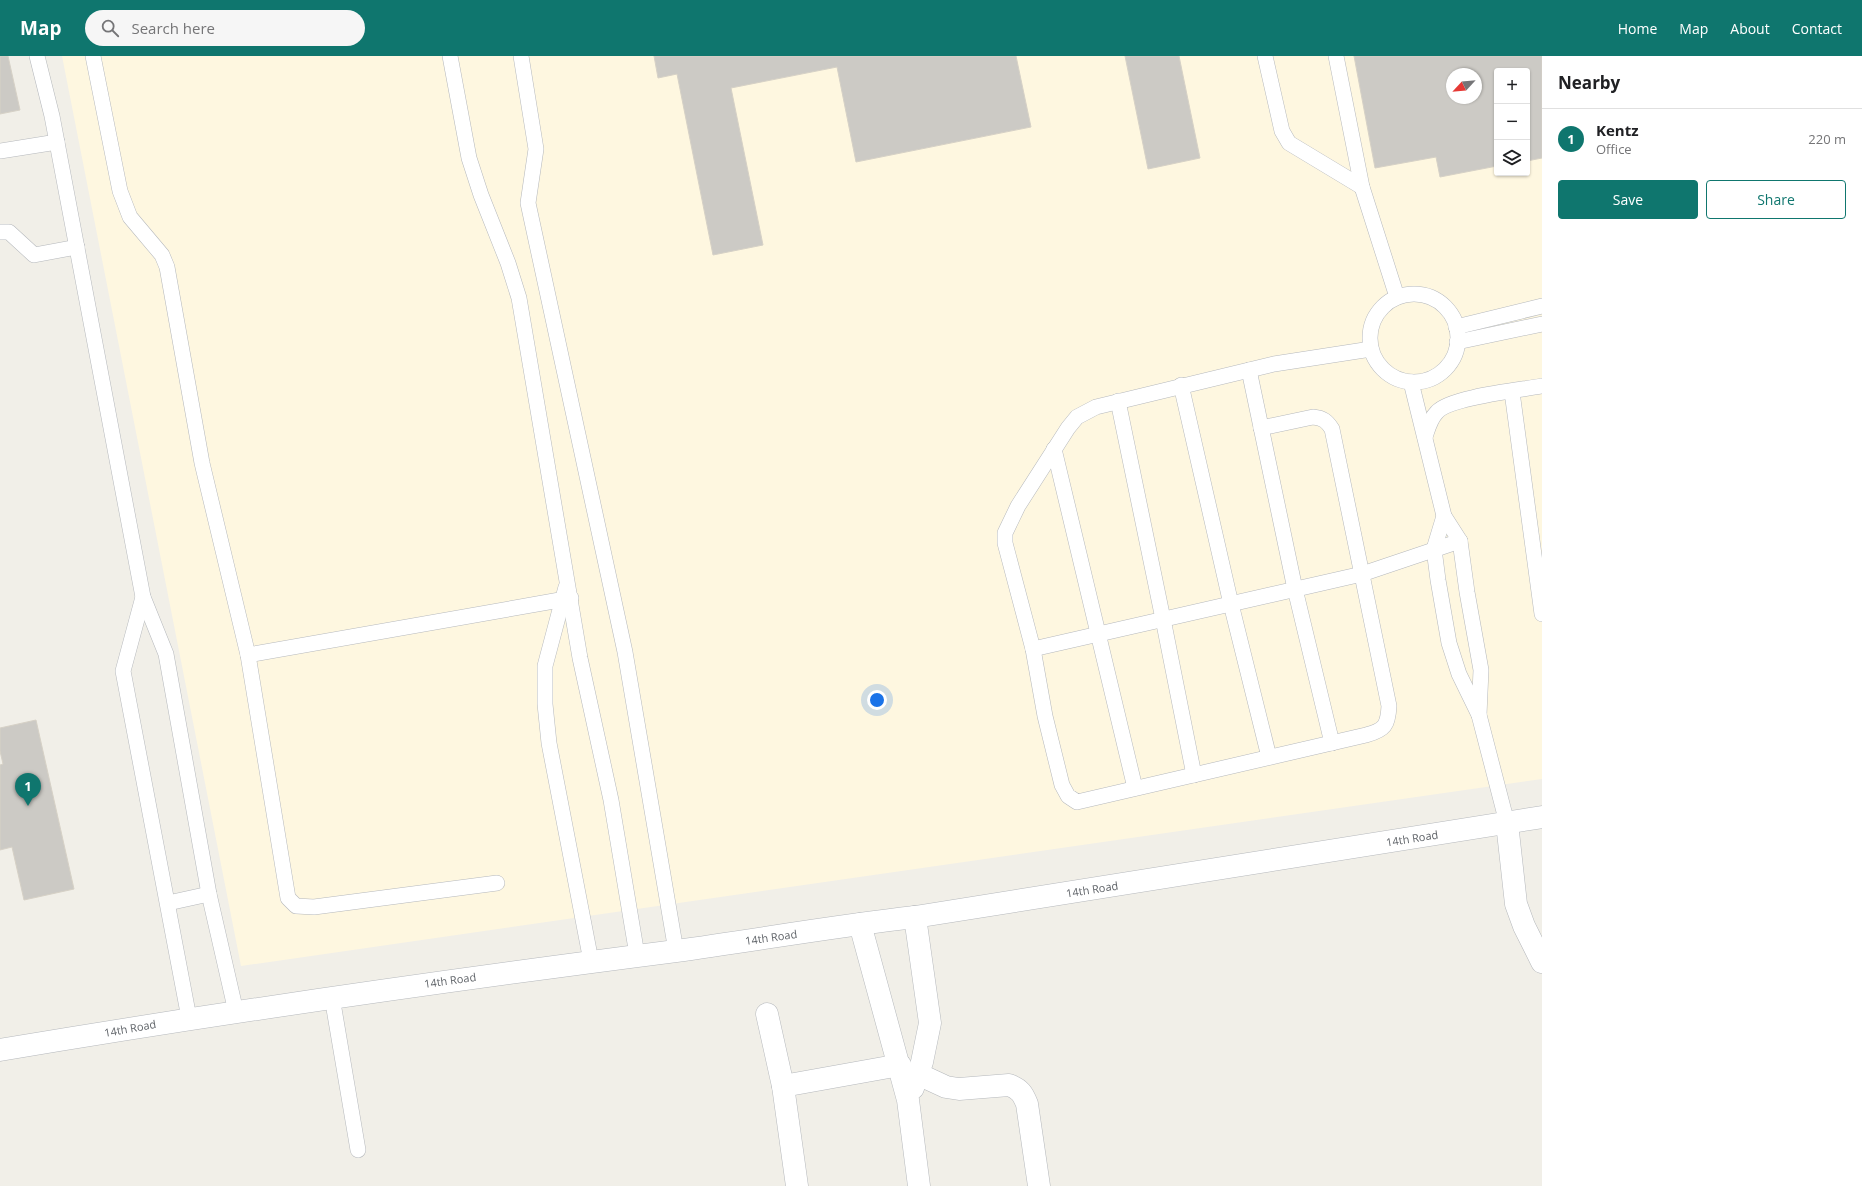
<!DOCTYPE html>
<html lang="en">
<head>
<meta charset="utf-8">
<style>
	:root { --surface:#fff; --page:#f6f6f6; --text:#202124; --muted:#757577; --line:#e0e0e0; --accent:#0f766e }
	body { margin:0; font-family:"Open Sans",sans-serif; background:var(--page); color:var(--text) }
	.controls { position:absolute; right:12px; top:12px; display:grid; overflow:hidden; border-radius:4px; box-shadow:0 1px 3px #0004 }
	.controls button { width:36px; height:36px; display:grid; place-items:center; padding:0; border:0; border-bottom:1px solid var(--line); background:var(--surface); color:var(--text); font:20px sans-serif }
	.compass { position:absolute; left:1446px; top:12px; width:36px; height:36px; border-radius:50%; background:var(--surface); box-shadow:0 1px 3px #0004; rotate:244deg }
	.you { position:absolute; left:877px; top:644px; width:14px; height:14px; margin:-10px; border:3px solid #fff; border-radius:50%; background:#1a73e8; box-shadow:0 0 0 6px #1a73e833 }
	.badge { display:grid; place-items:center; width:26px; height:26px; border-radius:50%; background:var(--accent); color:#fff; font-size:13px; font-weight:700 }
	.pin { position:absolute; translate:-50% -33px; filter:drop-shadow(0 1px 2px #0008) }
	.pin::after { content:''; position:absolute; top:21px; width:14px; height:12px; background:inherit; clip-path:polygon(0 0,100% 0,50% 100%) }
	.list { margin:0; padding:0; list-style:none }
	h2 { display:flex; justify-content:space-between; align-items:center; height:52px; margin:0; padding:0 16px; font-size:17px }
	h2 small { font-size:13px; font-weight:400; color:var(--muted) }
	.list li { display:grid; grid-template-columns:26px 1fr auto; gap:12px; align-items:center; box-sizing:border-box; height:60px; padding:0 16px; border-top:1px solid var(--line) }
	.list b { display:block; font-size:15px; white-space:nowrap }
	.list p { margin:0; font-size:13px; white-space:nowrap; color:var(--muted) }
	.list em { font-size:13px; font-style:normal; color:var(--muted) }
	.actions { display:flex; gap:8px; padding:12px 16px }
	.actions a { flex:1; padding:9px 0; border:1px solid var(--accent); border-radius:4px; text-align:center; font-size:14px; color:var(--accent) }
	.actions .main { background:var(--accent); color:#fff }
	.icon { flex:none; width:22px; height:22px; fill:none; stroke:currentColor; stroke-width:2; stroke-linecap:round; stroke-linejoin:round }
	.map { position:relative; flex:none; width:1542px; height:1130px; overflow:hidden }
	header { display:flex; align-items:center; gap:24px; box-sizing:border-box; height:56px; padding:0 20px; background:var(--accent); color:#fff }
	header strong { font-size:19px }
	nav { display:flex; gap:22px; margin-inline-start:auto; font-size:14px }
	.search { width:280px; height:36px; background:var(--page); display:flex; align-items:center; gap:10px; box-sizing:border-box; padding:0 14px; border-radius:22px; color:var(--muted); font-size:15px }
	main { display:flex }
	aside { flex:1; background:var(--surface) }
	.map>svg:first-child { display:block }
	.commercial { fill:#fef7e0; fill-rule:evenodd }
	.building { fill:#cccac5; stroke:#d6d1c6; fill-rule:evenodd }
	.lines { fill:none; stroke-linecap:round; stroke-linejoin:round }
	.service-casing { stroke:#b5b8bc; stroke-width:16 }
	.minor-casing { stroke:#b5b8bc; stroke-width:23 }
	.tertiary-casing { stroke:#b5b8bc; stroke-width:23 }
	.service { stroke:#fff; stroke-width:15 }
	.minor { stroke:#fff; stroke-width:22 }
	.tertiary { stroke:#fff; stroke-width:22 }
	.labels { text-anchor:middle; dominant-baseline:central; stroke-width:3; stroke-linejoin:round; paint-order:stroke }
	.street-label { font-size:11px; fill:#5f6368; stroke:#fff }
</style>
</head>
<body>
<header>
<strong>Map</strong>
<div class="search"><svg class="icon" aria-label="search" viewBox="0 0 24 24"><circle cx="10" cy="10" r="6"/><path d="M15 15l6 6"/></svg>Search here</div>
<nav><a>Home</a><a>Map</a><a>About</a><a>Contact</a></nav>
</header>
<main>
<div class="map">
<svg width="1542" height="1130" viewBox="0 0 1542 1130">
	<rect width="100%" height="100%" fill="#f1efe8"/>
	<path class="commercial" d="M 62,0 L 1542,0 L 1542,723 L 241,910 ZM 1497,15 L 1527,15 L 1527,117 L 1497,117 ZM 1452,18 L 1476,18 L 1476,42 L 1452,42 Z"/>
	<g class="building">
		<path d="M 0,0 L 8,0 L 20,54 L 0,58 Z"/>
		<path d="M 654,0 L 1016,0 L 1031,71 L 856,106 L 837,11 L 731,32 L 763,189 L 713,199 L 677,18 L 658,22 Z"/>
		<path d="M 1125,0 L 1179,0 L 1200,102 L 1148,113 Z"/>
		<path d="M 1354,0 L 1542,0 L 1542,102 L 1527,105 L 1527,15 L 1497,15 L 1497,110 L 1440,121 L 1436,101 L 1375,112 ZM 1452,18 L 1476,18 L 1476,42 L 1452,42 Z"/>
		<path d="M 36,664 L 74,833 L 24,844 L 12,791 L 0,794 L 0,709 L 3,708 L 0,695 L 0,672 Z"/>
	</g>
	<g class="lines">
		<defs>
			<g id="service">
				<path d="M 37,0 L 52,60 L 143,541 L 166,598 L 209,838 L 236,956"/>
				<path d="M 93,0 L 120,135 L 130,161 L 162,199 L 167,211 L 202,407 L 248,599 L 288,842 L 296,850 L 314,851 L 497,827"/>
				<path d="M 450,0 L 469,102 L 481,139 L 508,207 L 519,242 L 580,602 L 611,744 L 637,899"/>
				<path d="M 521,0 L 536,93 L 528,147 L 625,596 L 676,895"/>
				<path d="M 1265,0 L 1282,75 L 1289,87 L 1362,131"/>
				<path d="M 1336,0 L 1362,131 L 1397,241"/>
				<path d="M 0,95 L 57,86"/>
				<path d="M 0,176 L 9,176 L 34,199 L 77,191"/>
				<circle cx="1414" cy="282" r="44"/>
				<path d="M 1456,271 L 1542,250"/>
				<path d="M 1457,286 L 1542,268"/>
				<path d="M 1249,314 L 1295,533 L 1332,687"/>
				<path d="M 1411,326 L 1444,460 L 1460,485 L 1467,536 L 1481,614 L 1479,659"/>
				<path d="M 1181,329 L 1231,548 L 1269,701"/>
				<path d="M 1512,336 L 1542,558"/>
				<path d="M 1118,345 L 1163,563 L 1194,719"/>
				<path d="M 1261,372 L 1313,361 C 1323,362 1327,365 1332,373 L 1389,650 C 1388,669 1385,674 1366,679 L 1077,746 L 1068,740 L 1062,729 L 1045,660 L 1033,593 L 1005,487 L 1005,477 L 1018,450 L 1068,372 L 1077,361 L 1096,351 L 1274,308 L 1371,293"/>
				<path d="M 1425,381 C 1428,372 1430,363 1437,356 C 1450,341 1520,334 1542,330"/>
				<path d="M 1054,393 L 1135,732"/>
				<path d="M 1444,460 L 1434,493 L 1438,524 L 1449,587 L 1459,618 L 1479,659 L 1507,767"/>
				<path d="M 566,531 L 545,610 L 545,648 L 549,687 L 591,905"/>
				<path d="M 143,541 L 123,615 L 189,962"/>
				<path d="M 1033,593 L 1362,518 L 1460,485"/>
				<path d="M 248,599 L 571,542"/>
				<path d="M 168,847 L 209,838"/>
				<path d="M 332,941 L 358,1094"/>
			</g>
			<g id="minor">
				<path d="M 1507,767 L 1516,848 L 1524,870 L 1542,906"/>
				<path d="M 860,868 L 908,1044 L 919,1130"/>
				<path d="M 767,958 L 783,1030 L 797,1130"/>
				<path d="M 918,1018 L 946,1031 L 959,1033 L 1009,1029 C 1020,1033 1023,1038 1027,1048 L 1039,1130"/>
				<path d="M 783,1030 L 900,1009"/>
				<path d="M 913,1032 L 922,1006 L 930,967 L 915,861"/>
			</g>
			<path id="tertiary" d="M 0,994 C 225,956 450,924 676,895 C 756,884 835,870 915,861 L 1542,761"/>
		</defs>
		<use href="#service" class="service-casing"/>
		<use href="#minor" class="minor-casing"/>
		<use href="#tertiary" class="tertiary-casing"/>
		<use href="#service" class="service"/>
		<use href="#minor" class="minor"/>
		<use href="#tertiary" class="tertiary"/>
	</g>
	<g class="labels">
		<g class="street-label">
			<text transform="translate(1412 782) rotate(-9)">14th Road</text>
			<text transform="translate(1092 833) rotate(-9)">14th Road</text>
			<text transform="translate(771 881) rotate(-8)">14th Road</text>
			<text transform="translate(450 924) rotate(-8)">14th Road</text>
			<text transform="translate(130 972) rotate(-10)">14th Road</text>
		</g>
	</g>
</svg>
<div class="controls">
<button>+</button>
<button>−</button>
<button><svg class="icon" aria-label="layers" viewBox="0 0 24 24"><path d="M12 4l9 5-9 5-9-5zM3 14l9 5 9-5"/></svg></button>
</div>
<svg class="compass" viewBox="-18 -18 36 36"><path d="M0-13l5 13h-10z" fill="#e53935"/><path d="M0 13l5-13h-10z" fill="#757577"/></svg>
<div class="you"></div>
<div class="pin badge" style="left:28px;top:750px">1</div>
</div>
<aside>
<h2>Nearby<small></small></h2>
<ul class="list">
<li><span class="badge">1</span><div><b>Kentz</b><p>Office</p></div><em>220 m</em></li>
</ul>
<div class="actions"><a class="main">Save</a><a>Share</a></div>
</aside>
</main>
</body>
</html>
